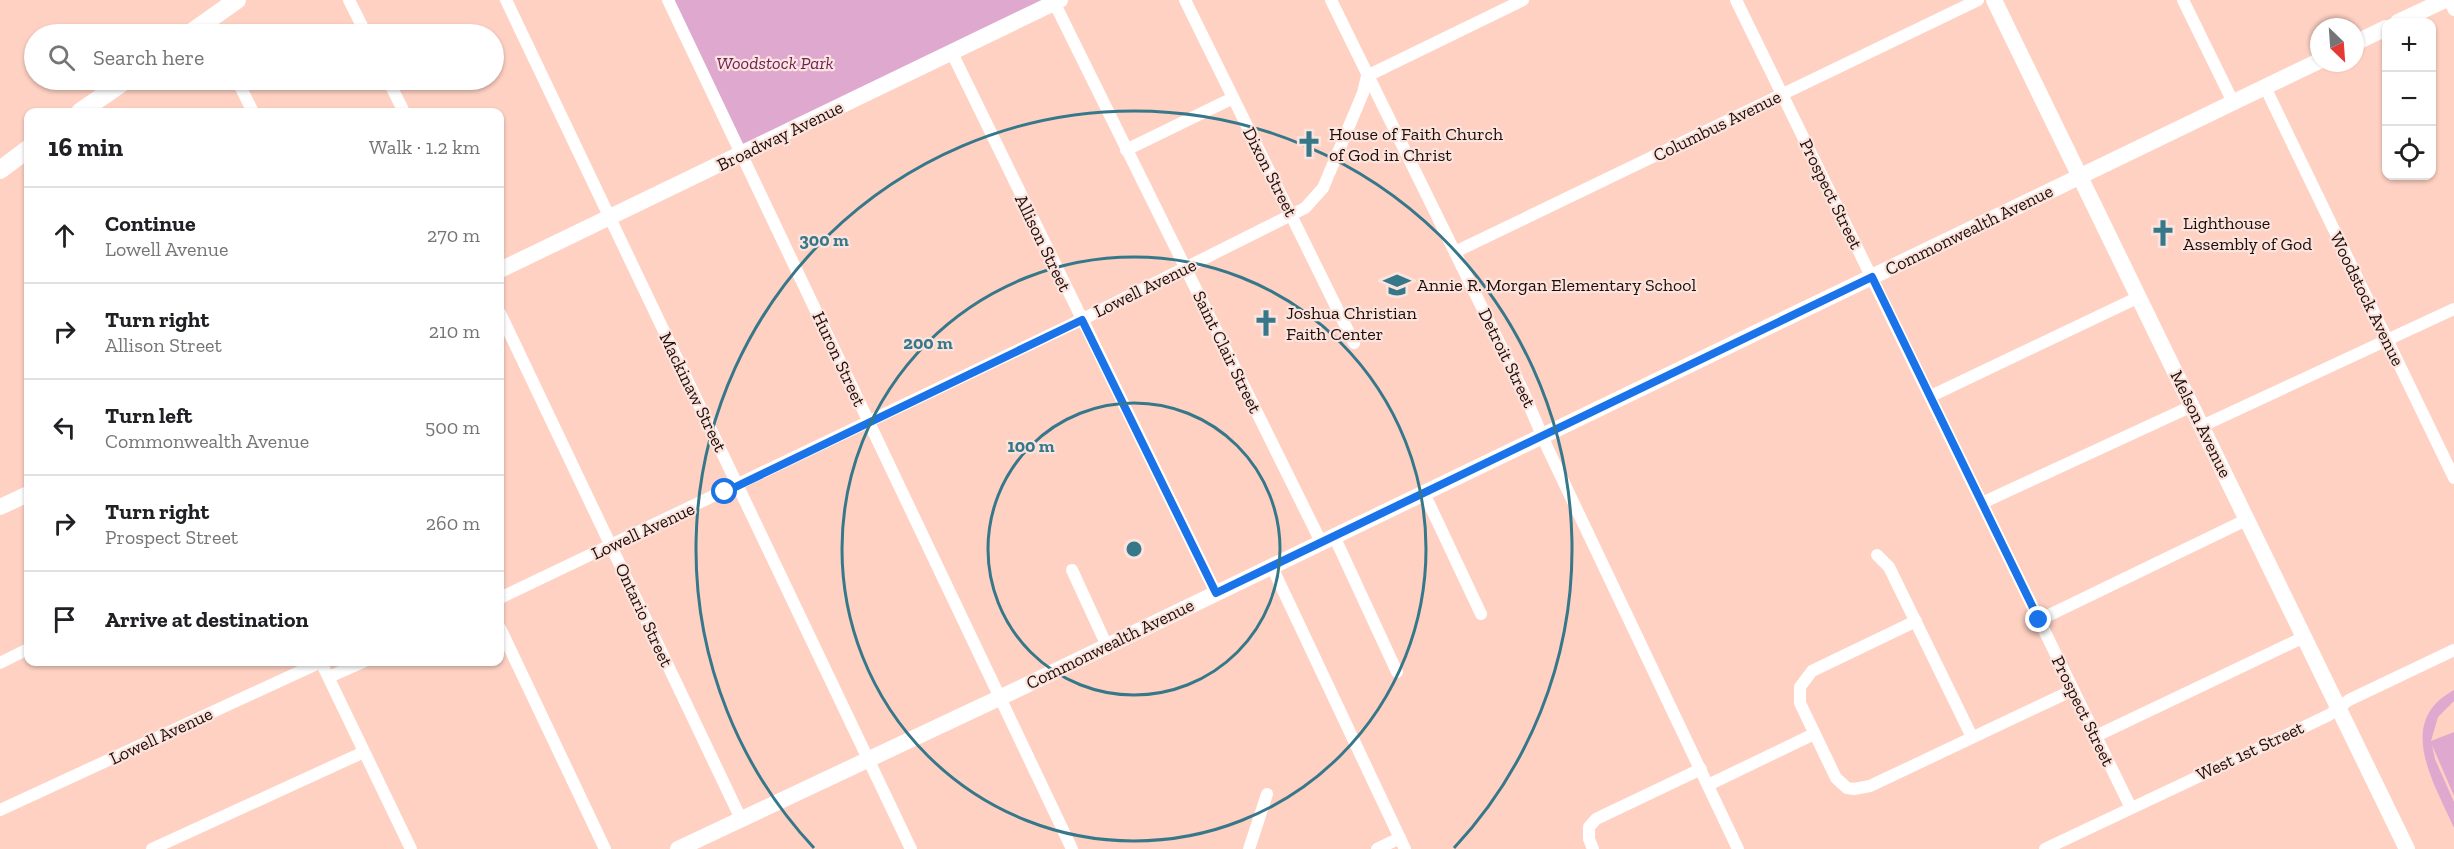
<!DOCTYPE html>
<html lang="en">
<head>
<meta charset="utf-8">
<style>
	:root { --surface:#fff; --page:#f2f2f2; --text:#202124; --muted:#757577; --line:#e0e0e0 }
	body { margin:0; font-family:"Zilla Slab",serif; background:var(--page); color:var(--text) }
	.controls { position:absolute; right:18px; top:18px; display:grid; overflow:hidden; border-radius:12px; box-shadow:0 2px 4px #0004 }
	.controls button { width:54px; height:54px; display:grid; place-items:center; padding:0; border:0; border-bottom:2px solid var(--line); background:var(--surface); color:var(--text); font:30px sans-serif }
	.compass { position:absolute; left:2310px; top:18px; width:54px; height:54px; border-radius:50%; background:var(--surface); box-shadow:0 2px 4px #0004; rotate:155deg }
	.stop { position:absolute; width:18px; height:18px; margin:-14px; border:4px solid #1a73e8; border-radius:50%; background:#fff }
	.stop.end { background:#1a73e8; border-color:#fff; box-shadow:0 2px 6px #0008 }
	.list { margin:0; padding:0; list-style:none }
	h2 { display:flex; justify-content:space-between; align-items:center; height:78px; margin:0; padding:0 24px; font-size:26px }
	h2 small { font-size:20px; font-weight:400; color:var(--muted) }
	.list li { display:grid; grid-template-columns:39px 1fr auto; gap:18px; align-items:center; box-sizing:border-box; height:96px; padding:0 24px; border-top:2px solid var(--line) }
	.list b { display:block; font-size:22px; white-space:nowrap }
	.list p { margin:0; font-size:20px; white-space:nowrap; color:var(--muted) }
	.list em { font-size:20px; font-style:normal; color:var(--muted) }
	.icon { flex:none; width:33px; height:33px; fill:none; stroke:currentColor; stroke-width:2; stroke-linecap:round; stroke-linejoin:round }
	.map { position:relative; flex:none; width:2454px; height:849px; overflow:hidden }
	.search { position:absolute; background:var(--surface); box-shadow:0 2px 4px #0004; left:24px; top:24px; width:480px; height:66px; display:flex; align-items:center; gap:15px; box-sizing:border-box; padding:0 21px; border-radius:33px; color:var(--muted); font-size:22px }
	.panel { position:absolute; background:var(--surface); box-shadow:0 2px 4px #0004; left:24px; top:108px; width:480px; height:558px; border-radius:12px }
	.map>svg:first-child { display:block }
	.green { fill:#dfa9cf }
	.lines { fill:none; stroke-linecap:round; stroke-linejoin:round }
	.street { stroke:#fff; stroke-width:12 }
	.secondary { stroke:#fff; stroke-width:16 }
	.primary { stroke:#fff; stroke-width:18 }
	.route { stroke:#1a73e8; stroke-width:8 }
	.ring { fill:none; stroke:#36788a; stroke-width:3 }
	.labels { text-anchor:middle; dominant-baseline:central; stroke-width:4.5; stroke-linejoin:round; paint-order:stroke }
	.park-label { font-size:18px; font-style:italic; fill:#6d205c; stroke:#fbe4dd }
	.street-label { font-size:18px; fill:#200d08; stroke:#fbe4dd }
	.poi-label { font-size:18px; fill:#200d08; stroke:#fbe4dd; text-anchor:start }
	.centre { fill:#36788a; stroke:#fbe4dd; stroke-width:3 }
	.ring-label { font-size:18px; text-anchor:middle; font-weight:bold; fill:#36788a; stroke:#fbe4dd; stroke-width:4.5; stroke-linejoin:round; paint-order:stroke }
</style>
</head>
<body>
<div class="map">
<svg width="2454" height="849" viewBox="0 0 2454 849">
	<rect width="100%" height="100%" fill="#fed1c3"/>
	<g class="green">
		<path d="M 673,0 L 1047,0 L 744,148 Z"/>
		<path d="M 2454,690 L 2454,701 L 2438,717 L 2431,741 L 2454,732 L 2454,796 L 2432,745 L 2435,759 L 2454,802 L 2454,828 C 2435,784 2394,722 2454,690 Z"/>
	</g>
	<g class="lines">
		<g class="street">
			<path d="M 349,0 L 366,34"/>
			<path d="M 506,0 L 911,849"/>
			<path d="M 668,0 L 1072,849"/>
			<path d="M 1053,0 L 1321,542"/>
			<path d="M 1185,0 L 1354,343"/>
			<path d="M 1331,0 L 1523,391 L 1547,447 L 1738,849"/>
			<path d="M 1736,0 L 2131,808"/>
			<path d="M 2183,0 L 2233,102"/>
			<path d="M 2449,0 L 2454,10"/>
			<path d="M 208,20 L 215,34"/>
			<path d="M 952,53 L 1216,593"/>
			<path d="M 237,80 L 253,112"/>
			<path d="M 388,80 L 404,112"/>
			<path d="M 2265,87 L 2454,478"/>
			<path d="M 1126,150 L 1233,98"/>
			<path d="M 1455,252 L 1978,0"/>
			<path d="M 500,313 L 741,819"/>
			<path d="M 1931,396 L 2139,297"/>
			<path d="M 2202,426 L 2454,309"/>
			<path d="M 1424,493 L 1481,614"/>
			<path d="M 1982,503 L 2192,406"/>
			<path d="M 1334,536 L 1397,672"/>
			<path d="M 1877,555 L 1889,567 L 1972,737"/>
			<path d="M 1272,567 L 1405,849"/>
			<path d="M 1072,570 L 1107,646"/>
			<path d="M 500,598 L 1081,320 L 1305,208 L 1323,188 L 1363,93 L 1367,76 L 1523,0"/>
			<path d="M 2039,620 L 2248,519"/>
			<path d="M 1916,621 L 1812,671 L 1800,687 L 1800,703 L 1836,778 L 1847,788 L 1854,789 L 1870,786 L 2073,690"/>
			<path d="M 500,628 L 605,849"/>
			<path d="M 0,663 L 28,649"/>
			<path d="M 329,677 L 363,662"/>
			<path d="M 2096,736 L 2304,637"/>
			<path d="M 1708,785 L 1814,734"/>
			<path d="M 0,810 L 321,662 L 411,849"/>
			<path d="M 152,849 L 364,752"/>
			<path d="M 1249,849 L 1267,794"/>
			<path d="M 1377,849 L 1400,838"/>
			<path d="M 1593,849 L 1589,839 L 1589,827 L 1596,819 L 1701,769"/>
			<path d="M 2045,849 L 2329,715 L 2349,700 L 2454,650"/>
		</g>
		<g class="secondary">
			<path d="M 1994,0 L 2407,849"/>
			<path d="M 2398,22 L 2445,0"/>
			<path d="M 2355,43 L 2386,28"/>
			<path d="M 500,270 L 1060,0"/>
			<path d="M 0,507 L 28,494"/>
			<path d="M 678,849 L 1014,691 L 2319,61"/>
		</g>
		<g class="primary">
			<path d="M 189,34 L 237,0"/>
			<path d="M 80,112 L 126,80"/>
			<path d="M 0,170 L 28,149"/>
		</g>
	</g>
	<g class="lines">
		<path class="route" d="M 725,492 L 1082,320 L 1216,593 L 1872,277 L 2039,620"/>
	</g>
	<g class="ring">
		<circle cx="1134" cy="549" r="146"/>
		<circle cx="1134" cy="549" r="292"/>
		<path d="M814 848A438 438 0 1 1 1454 848"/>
	</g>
	<defs>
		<symbol id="church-bare" viewBox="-9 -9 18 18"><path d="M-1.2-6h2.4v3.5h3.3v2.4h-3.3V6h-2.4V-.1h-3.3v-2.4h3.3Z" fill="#36788a" stroke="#fbe4dd" stroke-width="2.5" paint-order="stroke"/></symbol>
		<symbol id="school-bare" viewBox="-9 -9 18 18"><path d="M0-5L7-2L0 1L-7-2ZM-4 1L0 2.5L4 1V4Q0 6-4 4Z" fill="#36788a" stroke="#fbe4dd" stroke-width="2.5" paint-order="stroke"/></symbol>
	</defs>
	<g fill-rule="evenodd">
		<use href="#church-bare" x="1290" y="125" width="38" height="38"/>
		<use href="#church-bare" x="2144" y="214" width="38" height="38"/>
		<use href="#school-bare" x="1378" y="266" width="38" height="38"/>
		<use href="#church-bare" x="1247" y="304" width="38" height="38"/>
	</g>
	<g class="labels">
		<g class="park-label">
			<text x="775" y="63">Woodstock Park</text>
		</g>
		<g class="street-label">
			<text transform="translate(1717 126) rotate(-26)">Columbus Avenue</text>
			<text transform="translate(780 136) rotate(-26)">Broadway Avenue</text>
			<text transform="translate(1270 172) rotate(63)">Dixon Street</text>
			<text transform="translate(1831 194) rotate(64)">Prospect Street</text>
			<text transform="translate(1969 230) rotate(-26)">Commonwealth Avenue</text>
			<text transform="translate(1043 243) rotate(64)">Allison Street</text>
			<text transform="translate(1145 288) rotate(-26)">Lowell Avenue</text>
			<text transform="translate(2367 299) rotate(64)">Woodstock Avenue</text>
			<text transform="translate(1227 352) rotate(64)">Saint Clair Street</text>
			<text transform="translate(1507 358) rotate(64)">Detroit Street</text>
			<text transform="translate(839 359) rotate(65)">Huron Street</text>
			<text transform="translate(693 392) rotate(64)">Mackinaw Street</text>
			<text transform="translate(2201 424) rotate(64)">Melson Avenue</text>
			<text transform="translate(643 531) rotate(-25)">Lowell Avenue</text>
			<text transform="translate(644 615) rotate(65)">Ontario Street</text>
			<text transform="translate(1110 644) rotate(-26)">Commonwealth Avenue</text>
			<text transform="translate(2083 711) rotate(64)">Prospect Street</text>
			<text transform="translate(161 736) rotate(-25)">Lowell Avenue</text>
			<text transform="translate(2250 751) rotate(-25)">West 1st Street</text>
		</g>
		<g class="poi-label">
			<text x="1329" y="134">House of Faith Church<tspan x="1329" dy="21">of God in Christ</tspan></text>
			<text x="2183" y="223">Lighthouse<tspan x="2183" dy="21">Assembly of God</tspan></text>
			<text x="1417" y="285">Annie R. Morgan Elementary School</text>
			<text x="1286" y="313">Joshua Christian<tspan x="1286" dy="21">Faith Center</tspan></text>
		</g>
	</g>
	<circle cx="1134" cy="549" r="9" class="centre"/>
	<g class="ring-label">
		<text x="824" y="246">300 m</text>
		<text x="928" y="349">200 m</text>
		<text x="1031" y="452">100 m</text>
	</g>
</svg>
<div class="controls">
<button>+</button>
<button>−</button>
<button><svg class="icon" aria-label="locate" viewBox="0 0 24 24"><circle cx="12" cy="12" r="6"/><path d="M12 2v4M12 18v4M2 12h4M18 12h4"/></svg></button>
</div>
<svg class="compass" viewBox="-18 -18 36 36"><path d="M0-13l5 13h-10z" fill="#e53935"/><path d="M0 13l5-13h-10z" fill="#757577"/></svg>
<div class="stop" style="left:725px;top:492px"></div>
<div class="stop end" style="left:2039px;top:620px"></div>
<div class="search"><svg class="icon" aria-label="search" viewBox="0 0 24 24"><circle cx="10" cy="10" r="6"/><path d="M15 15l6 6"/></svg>Search here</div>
<section class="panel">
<h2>16 min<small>Walk · 1.2 km</small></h2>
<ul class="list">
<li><svg class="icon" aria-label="ahead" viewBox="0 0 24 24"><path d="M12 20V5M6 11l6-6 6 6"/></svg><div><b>Continue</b><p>Lowell Avenue</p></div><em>270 m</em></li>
<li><svg class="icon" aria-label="right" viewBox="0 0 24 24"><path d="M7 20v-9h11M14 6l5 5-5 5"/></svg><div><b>Turn right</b><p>Allison Street</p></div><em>210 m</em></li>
<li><svg class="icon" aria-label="left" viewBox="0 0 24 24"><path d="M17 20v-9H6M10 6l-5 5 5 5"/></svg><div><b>Turn left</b><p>Commonwealth Avenue</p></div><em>500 m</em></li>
<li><svg class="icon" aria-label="right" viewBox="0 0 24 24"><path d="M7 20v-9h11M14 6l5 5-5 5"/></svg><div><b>Turn right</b><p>Prospect Street</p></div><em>260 m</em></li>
<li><svg class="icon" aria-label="arrive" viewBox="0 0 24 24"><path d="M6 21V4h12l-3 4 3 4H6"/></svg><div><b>Arrive at destination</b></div></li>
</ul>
</section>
</div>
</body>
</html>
